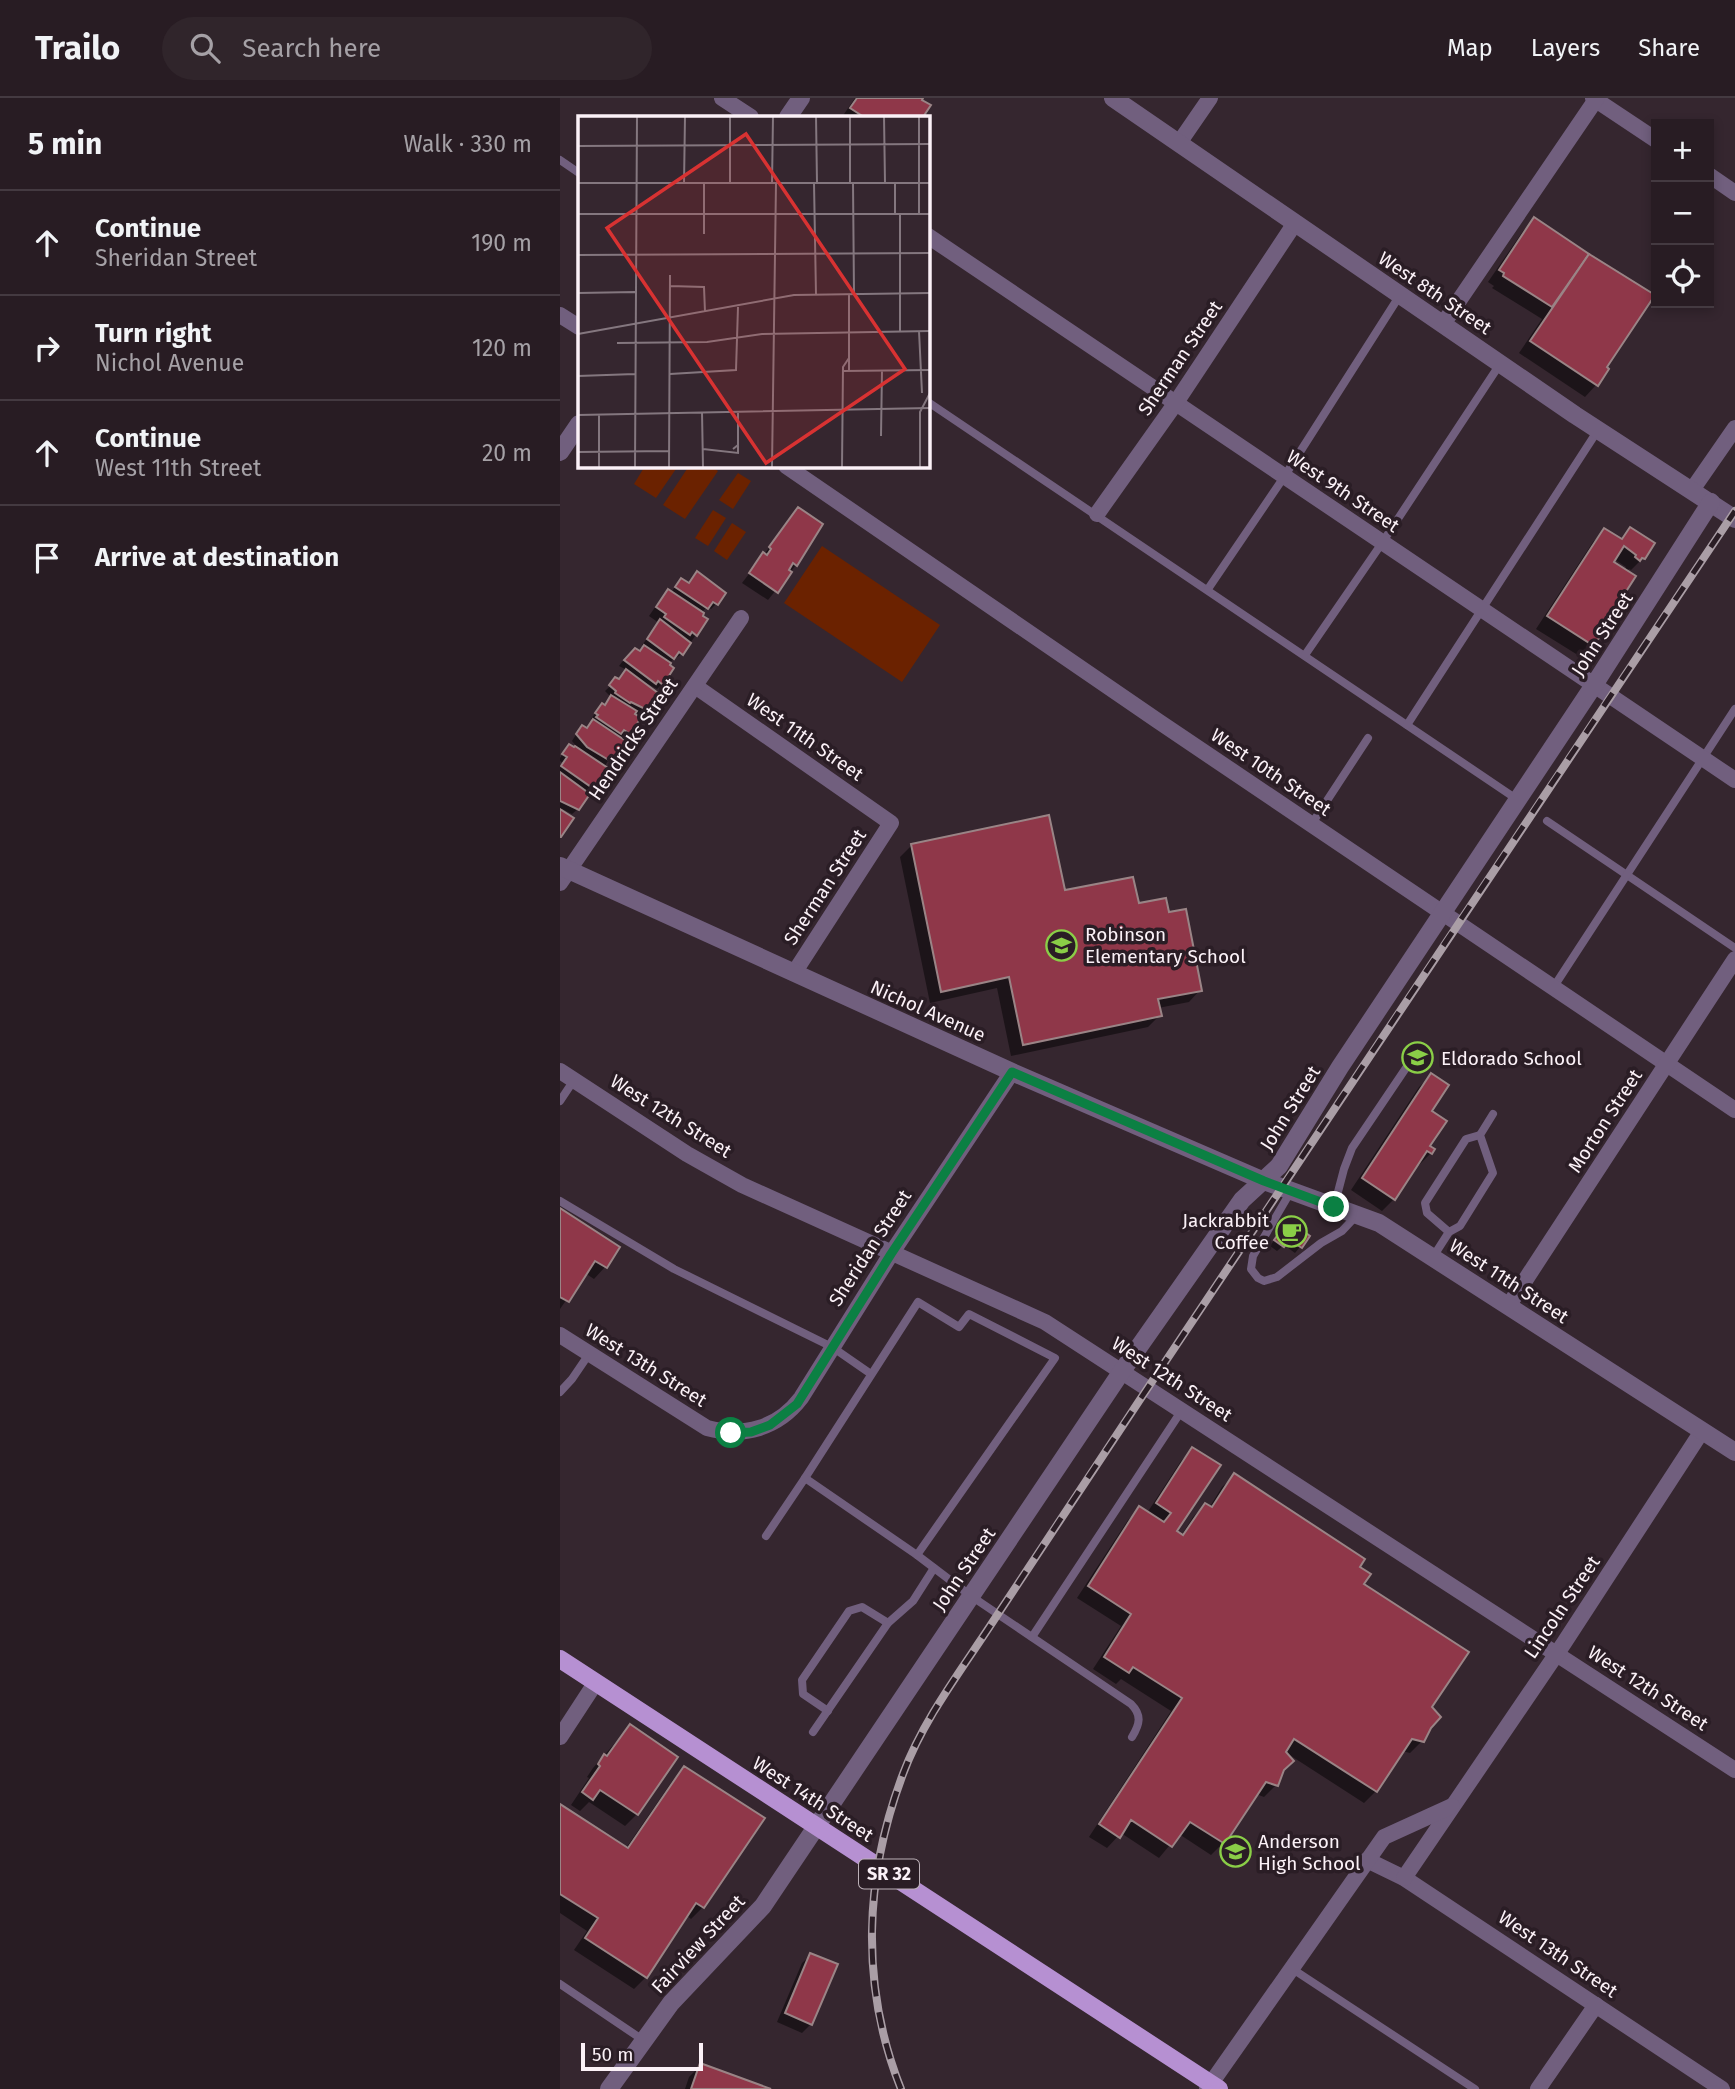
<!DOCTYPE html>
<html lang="en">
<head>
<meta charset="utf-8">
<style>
	:root { --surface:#281c23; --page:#30252b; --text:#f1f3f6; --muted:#a5a1a6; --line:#443a41 }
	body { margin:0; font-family:"Fira Sans",sans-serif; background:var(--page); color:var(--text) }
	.controls { position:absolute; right:21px; top:21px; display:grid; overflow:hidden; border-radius:0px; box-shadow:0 4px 10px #0003 }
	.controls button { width:63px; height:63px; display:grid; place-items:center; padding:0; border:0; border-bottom:2px solid var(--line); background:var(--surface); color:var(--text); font:35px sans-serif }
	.scale { position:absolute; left:21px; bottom:18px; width:122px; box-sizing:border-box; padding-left:7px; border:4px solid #fbf1f7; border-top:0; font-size:19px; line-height:24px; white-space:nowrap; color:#fbf1f7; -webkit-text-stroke:5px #2a1d25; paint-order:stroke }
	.stop { position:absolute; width:21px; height:21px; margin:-16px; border:5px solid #0b8043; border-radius:50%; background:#fff }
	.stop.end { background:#0b8043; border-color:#fff; box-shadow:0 2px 7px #0008 }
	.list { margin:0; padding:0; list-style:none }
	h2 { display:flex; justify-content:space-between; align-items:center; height:91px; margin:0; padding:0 28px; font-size:30px }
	h2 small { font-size:23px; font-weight:400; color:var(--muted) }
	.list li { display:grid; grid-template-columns:46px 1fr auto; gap:21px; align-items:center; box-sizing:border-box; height:105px; padding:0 28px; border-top:2px solid var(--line) }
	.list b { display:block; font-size:26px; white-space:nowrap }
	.list p { margin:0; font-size:23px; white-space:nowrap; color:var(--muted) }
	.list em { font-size:23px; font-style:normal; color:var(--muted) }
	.icon { flex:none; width:38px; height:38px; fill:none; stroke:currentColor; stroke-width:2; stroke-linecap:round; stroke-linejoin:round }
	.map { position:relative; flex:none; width:1175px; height:1991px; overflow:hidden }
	header { display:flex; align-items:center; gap:42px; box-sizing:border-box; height:98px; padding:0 35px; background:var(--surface); border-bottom:2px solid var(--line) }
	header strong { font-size:33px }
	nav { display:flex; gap:38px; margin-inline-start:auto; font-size:24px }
	.search { width:490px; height:63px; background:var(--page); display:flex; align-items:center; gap:18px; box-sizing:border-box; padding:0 24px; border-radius:38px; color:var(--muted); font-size:26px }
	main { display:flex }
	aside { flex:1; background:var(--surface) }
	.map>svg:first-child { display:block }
	.green { fill:#6b2200 }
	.shadow { fill:#0007; fill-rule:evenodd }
	.building { fill:#8f3749; stroke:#9a8486; stroke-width:2 }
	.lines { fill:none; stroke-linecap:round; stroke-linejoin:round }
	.service { stroke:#715f7e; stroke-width:8 }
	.minor { stroke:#715f7e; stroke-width:16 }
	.tertiary { stroke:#715f7e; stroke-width:18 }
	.primary { stroke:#b690d2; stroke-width:18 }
	.rail-casing { stroke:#aa9ea6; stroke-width:8 }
	.rail { stroke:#2a1d25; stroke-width:5; stroke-dasharray:16; stroke-linecap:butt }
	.route { stroke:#0b8043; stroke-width:9 }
	.labels { text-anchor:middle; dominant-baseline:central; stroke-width:7; stroke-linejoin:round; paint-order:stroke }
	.shield { fill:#2a1d25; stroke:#bcb1b8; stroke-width:2 }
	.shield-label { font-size:18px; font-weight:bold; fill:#fbf1f7 }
	.street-label { font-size:19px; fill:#fbf1f7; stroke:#2a1d25 }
	.poi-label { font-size:19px; fill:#fbf1f7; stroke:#2a1d25; text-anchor:start }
	.inset-road { fill:none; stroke:#84777f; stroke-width:2 }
	.view { fill:#d83232; fill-opacity:0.15; stroke:#d83232; stroke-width:3.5 }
	.inset-edge { fill:none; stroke:#fbf1f7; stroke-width:3.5 }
</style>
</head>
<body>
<header>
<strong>Trailo</strong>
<div class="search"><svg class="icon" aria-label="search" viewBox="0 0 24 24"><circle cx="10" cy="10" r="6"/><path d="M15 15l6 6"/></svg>Search here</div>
<nav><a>Map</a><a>Layers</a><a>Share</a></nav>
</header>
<main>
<aside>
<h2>5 min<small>Walk · 330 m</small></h2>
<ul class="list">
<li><svg class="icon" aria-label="ahead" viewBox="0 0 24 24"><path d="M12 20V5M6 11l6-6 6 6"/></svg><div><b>Continue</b><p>Sheridan Street</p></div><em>190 m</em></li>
<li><svg class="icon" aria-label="right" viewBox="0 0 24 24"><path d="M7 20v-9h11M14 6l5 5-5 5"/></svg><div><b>Turn right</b><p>Nichol Avenue</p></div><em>120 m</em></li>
<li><svg class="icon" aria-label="ahead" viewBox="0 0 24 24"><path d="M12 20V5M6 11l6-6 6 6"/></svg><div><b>Continue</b><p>West 11th Street</p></div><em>20 m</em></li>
<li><svg class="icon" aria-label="arrive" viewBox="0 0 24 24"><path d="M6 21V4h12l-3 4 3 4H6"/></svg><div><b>Arrive at destination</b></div></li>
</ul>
</aside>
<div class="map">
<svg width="1175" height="1991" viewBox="0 0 1175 1991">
	<rect width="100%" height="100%" fill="#35262f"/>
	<g class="green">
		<path d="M 85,368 L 118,368 L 96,400 L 74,386 Z"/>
		<path d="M 129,368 L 150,368 L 158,373 L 125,421 L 103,407 Z"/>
		<path d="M 178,375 L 191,383 L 173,411 L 159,402 Z"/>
		<path d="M 153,412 L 166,420 L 148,448 L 135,440 Z"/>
		<path d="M 172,425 L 186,434 L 167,462 L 154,453 Z"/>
		<path d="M 262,448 L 380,527 L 342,584 L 224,505 Z"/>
	</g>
	<g class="shadow">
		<path d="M 295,0 L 361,0 L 360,2 L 369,8 L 361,19 L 282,19 Z"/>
		<path d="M 975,121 L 1093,198 L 1045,270 L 1047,271 L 1036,287 L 1025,299 L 959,255 L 982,221 L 932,190 L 934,188 L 928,184 L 963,133 Z"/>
		<path d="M 238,412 L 236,467 L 208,502 L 182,485 Z"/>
		<path d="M 1070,431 L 1083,460 L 1071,472 L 1069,471 L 1066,474 L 1038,535 L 1040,536 L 1021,559 L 976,531 L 1033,444 L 1045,432 L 1060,442 ZM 1054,461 L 1066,469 L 1064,472 L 1051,464 Z"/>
		<path d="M 137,476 L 156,506 L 151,511 L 147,509 L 141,515 L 136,537 L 122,556 L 108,565 L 102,586 L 97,591 L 86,585 L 85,587 L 96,595 L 80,617 L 71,612 L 79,620 L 61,642 L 18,711 L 12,716 L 2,711 L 0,738 L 0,670 L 3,665 L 0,663 L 0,660 L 4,654 L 17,649 L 12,643 L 17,635 L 26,632 L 34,623 L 31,621 L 37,613 L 51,599 L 45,593 L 67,572 L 59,568 L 62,564 L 84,550 L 82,547 L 99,525 L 89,518 L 100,502 L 108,493 L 111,495 L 116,487 L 128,486 Z"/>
		<path d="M 352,747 L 504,794 L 577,807 L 608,816 L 640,892 L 629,904 L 598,910 L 600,917 L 588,929 L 451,958 L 437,890 L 370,905 L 340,759 Z"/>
		<path d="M 871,978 L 868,1048 L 871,1055 L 859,1067 L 857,1066 L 834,1101 L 822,1113 L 791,1092 L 859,989 Z"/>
		<path d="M 0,1112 L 45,1169 L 34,1181 L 25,1175 L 0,1211 Z"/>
		<path d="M 725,1127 L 735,1129 L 748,1139 L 735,1155 L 724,1147 L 717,1153 L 710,1148 Z"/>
		<path d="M 633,1351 L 614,1434 L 621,1438 L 633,1419 L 645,1407 L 649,1410 L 662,1389 L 674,1378 L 798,1469 L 802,1487 L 870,1609 L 869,1628 L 862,1643 L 850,1655 L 842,1653 L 816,1693 L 804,1705 L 725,1654 L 723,1671 L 716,1687 L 704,1699 L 696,1696 L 663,1745 L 651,1757 L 619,1736 L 599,1760 L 561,1735 L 547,1750 L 529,1739 L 611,1613 L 561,1581 L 556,1586 L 533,1571 L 561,1528 L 517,1500 L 568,1422 L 579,1411 L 587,1415 L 621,1363 Z"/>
		<path d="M 70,1628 L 116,1659 L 77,1716 L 65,1728 L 29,1704 L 20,1713 L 11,1707 L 29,1680 L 27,1679 L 33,1670 Z"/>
		<path d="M 124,1670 L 143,1809 L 131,1821 L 126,1817 L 86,1879 L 74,1891 L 14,1852 L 27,1833 L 0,1815 L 0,1708 L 66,1750 L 113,1682 Z"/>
		<path d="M 251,1857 L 251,1926 L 242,1935 L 217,1924 L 242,1865 Z"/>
		<path d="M 141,1967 L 206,1991 L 125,1991 L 129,1979 Z"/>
	</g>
	<g class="building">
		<path d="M 297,0 L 363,0 L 362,2 L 371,7 L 363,19 L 304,19 L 290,10 Z"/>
		<path d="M 974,119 L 1029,156 L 992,209 L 943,178 L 944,175 L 939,172 Z"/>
		<path d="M 1029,156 L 1095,197 L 1047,269 L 1049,271 L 1038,288 L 970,243 Z"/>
		<path d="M 238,409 L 263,426 L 237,468 L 233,465 L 229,472 L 232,474 L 218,495 L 189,475 L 203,454 L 207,457 L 211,451 L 209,449 Z"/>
		<path d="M 1070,429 L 1095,445 L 1085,461 L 1082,460 L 1080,463 L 1075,459 L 1076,457 L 1064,448 L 1054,464 L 1076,478 L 1040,534 L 1042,535 L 1034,548 L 987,518 L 1044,430 L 1062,441 Z"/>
		<path d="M 137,473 L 166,495 L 158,507 L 153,504 L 148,511 L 115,489 L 121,480 L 129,485 Z"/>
		<path d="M 108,491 L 144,515 L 143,518 L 148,521 L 137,538 L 132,534 L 130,537 L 104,519 L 106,516 L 96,509 Z"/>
		<path d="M 100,521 L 131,545 L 123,557 L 119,554 L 114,561 L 87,541 Z"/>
		<path d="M 84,547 L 111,565 L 110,567 L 114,570 L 103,587 L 98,583 L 96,586 L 64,562 L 75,550 L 80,553 Z"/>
		<path d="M 66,571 L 98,595 L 87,612 L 71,604 L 70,605 L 55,595 L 56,593 L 49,587 L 55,579 L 59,581 Z"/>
		<path d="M 51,597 L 77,613 L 75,616 L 81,620 L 70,636 L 64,632 L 61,636 L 36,619 L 38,617 L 35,615 L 42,605 L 45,607 Z"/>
		<path d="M 33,621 L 66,643 L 52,664 L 27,649 L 16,636 L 22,627 L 27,630 Z"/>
		<path d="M 9,646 L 14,649 L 15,648 L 48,670 L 34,691 L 1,668 L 7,659 L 2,656 Z"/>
		<path d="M 0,674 L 30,696 L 19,712 L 0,703 Z"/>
		<path d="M 0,711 L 14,720 L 1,739 L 0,739 Z"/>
		<path d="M 489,717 L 505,792 L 573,779 L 579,805 L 606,800 L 609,814 L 626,811 L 642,893 L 598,901 L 602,918 L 463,947 L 449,879 L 381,894 L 351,746 Z"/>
		<path d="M 871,975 L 889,987 L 872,1013 L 887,1023 L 870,1048 L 875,1051 L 872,1056 L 867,1053 L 835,1102 L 802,1080 Z"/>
		<path d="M 0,1110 L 60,1149 L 47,1170 L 35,1163 L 9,1204 L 0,1199 Z"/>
		<path d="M 731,1119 L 740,1126 L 738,1129 L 750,1138 L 742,1150 L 729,1142 L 724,1149 L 714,1142 Z"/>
		<path d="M 632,1349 L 661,1367 L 617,1433 L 623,1437 L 645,1405 L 652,1409 L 674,1375 L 805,1461 L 800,1469 L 811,1476 L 804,1486 L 909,1554 L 872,1609 L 881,1619 L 871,1630 L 864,1644 L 852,1641 L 817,1694 L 734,1641 L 726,1654 L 734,1663 L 724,1672 L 718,1688 L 706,1684 L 665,1746 L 630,1724 L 612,1749 L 571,1722 L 560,1740 L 539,1726 L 622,1600 L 573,1569 L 569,1575 L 544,1559 L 571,1516 L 528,1488 L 579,1408 L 604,1424 L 611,1415 L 596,1405 Z"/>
		<path d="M 70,1626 L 118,1659 L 78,1717 L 40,1692 L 33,1702 L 22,1694 L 40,1668 L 38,1666 L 44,1656 L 47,1658 Z"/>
		<path d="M 124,1668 L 205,1720 L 144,1810 L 136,1805 L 87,1880 L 25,1840 L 38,1820 L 0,1796 L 0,1706 L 68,1750 Z"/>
		<path d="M 250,1855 L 278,1866 L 252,1927 L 225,1915 Z"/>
		<path d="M 140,1965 L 211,1991 L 131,1991 Z"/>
	</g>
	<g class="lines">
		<g class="service">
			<path d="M 0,62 L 19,75"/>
			<path d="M 368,304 L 958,702"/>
			<path d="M 648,491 L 724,379 L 840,197"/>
			<path d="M 745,557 L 822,445 L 940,266"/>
			<path d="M 847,627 L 1038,332"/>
			<path d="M 987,723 L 1175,850"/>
			<path d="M 751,727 L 808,640"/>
			<path d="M 993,890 L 1175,611"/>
			<path d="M 0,1003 L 14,982"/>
			<path d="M 731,1093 L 693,1158 L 691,1171 L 698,1180 L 704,1183 L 717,1179 L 761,1145 L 782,1133 L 797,1117"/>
			<path d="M 0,1103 L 114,1171 L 272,1249 L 311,1276"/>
			<path d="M 774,1109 L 784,1071 L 792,1050 L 852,961"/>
			<path d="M 889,1134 L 867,1115 L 865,1105 L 906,1041 L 920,1037"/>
			<path d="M 873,1159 L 889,1134 L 900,1128 L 933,1075 L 920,1037 L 933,1016"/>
			<path d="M 0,1294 L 12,1281 L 29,1256"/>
			<path d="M 245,1380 L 358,1204 L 399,1229 L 409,1216 L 495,1260 L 357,1457"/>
			<path d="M 206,1438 L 245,1380 L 357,1457 L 411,1498 L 571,1606 C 582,1617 580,1626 572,1639"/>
			<path d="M 472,1539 L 622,1312"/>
			<path d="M 268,1613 L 243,1596 L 242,1582 L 289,1513 L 302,1509 L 328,1525"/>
			<path d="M 253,1634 L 328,1525 L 353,1503 L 374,1470"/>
			<path d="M 731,1870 L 915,1991"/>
			<path d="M 0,1886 L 83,1942"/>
		</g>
		<g class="minor">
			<path d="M 162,0 L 191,19"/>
			<path d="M 1033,0 L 1096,42"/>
			<path d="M 619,45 L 650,0"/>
			<path d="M 1149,77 L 1175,95"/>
			<path d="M 368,138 L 1175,682"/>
			<path d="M 0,217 L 19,229"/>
			<path d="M 883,226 L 1037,0"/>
			<path d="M 226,368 L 598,623 L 1175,1012"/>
			<path d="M 1132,392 L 1175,330"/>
			<path d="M 537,416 L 615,306 L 735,125"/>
			<path d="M 135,588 L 331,725 L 234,875"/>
			<path d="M 0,785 L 181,520"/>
			<path d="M 0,973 L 127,1056 L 182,1087 L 485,1224 L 1175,1672"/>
			<path d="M 949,1207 L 1175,861"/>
			<path d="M 0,1237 L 147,1330 C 184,1340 218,1330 241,1300 L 331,1156 L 452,974"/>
			<path d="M 0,1639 L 36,1584"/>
			<path d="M 807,1762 L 844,1780 L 1162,1991"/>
			<path d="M 844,1780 L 1004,1545 L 1142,1333"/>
			<path d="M 647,1991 L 824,1739 L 892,1708"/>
			<path d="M 978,1991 L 1036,1907"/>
		</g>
		<g class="tertiary">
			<path d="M 553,0 L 1015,317 L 1175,421"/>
			<path d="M 228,19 L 241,0"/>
			<path d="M 0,354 L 19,326"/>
			<path d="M 0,768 L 452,974 L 704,1083 L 819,1125 L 1175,1354"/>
			<path d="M 49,1991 L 111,1905 L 203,1808 L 562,1273 L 682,1102 L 719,1068 L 780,969 L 1034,587 L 1151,404"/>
		</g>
		<path class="primary" d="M 0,1561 L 659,1991"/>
		<defs>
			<path id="rail" d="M 341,1991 C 300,1888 304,1779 343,1676 C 363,1622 400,1574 432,1525 C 486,1443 540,1361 595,1279 C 788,990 981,701 1175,413"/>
		</defs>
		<use href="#rail" class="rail-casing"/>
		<use href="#rail" class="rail"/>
	</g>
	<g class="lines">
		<path class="route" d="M 171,1335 L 191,1334 L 210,1327 L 237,1306 L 331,1156 L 452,974 L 704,1083 L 774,1109"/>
	</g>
	<defs>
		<symbol id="school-ring" viewBox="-11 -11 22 22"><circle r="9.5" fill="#2a1d25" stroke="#8ace47" stroke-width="1.5"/><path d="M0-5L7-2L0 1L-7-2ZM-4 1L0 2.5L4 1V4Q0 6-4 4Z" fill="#8ace47"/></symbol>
		<symbol id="cafe-ring" viewBox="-11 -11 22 22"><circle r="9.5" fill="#2a1d25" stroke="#8ace47" stroke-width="1.5"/><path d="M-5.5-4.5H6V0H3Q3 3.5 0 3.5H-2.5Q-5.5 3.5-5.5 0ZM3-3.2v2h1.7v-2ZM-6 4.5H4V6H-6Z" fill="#8ace47"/></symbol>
	</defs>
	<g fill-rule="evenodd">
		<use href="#school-ring" x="484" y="830" width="35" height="35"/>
		<use href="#school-ring" x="840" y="942" width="35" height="35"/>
		<use href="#cafe-ring" x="714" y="1116" width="35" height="35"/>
		<use href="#school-ring" x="658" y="1736" width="35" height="35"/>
	</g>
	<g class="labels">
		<rect class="shield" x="299" y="1761.5" width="60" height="29" rx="5"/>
		<g class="shield-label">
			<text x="329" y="1776">SR 32</text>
		</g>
		<g class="street-label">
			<text transform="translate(875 195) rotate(34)">West 8th Street</text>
			<text transform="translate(620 260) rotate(-56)">Sherman Street</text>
			<text transform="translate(783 393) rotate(34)">West 9th Street</text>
			<text transform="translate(1042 536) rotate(-57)">John Street</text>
			<text transform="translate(245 639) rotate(35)">West 11th Street</text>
			<text transform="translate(73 641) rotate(-56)">Hendricks Street</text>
			<text transform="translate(711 674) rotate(34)">West 10th Street</text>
			<text transform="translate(265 789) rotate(-57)">Sherman Street</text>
			<text transform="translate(368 913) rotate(24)">Nichol Avenue</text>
			<text transform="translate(730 1010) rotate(-58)">John Street</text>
			<text transform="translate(111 1018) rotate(32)">West 12th Street</text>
			<text transform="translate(1045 1023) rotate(-57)">Morton Street</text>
			<text transform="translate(310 1150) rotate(-57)">Sheridan Street</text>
			<text transform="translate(949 1183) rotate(33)">West 11th Street</text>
			<text transform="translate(86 1267) rotate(32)">West 13th Street</text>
			<text transform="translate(612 1281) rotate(33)">West 12th Street</text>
			<text transform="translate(404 1471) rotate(-56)">John Street</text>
			<text transform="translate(1002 1509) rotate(-56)">Lincoln Street</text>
			<text transform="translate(1088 1590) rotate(33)">West 12th Street</text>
			<text transform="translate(253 1701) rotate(33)">West 14th Street</text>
			<text transform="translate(138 1846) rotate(-47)">Fairview Street</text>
			<text transform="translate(998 1856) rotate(34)">West 13th Street</text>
		</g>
		<g class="poi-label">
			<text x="525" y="836">Robinson<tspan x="525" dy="22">Elementary School</tspan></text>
			<text x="881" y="960">Eldorado School</text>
			<text x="709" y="1122" text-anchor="end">Jackrabbit<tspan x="709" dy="22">Coffee</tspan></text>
			<text x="698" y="1743">Anderson<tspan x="698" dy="22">High School</tspan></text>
		</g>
	</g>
	<g transform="translate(18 18)">
		<rect width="352" height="352" fill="#35262f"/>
		<path class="inset-road" d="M 238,0 L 239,67M 306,0 L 307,67M 341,0 L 341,98M 0,30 L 352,28M 0,67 L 352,67M 236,67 L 238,179M 272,67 L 272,0M 275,67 L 276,178M 317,67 L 317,98M 106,68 L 107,0M 152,68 L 152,0M 194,68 L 195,0M 0,98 L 352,98M 126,118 L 126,68M 0,139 L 352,137M 92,170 L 126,171 L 127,196M 0,177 L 57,176M 271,178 L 271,255M 322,215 L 322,98M 341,215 L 344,277M 0,218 L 216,179 L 352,177M 39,227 L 129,226 L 184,218 L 352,215M 265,255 L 352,254M 92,258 L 158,254 L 160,191M 0,260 L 57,258M 124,296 L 125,351M 0,299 L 352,292M 303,320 L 304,254M 125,333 L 160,337 L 160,329M 155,333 L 160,329 L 160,296M 0,336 L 91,335M 21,351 L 21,298M 57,351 L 59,0M 91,351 L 92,159M 194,351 L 198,67M 264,351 L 265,251 L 271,242M 342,351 L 342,296 L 352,277"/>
		<path class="view" d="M 168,18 L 327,253 L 188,347 L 29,112 Z"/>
		<rect width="352" height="352" class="inset-edge"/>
	</g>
</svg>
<div class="controls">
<button>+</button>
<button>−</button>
<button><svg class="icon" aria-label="locate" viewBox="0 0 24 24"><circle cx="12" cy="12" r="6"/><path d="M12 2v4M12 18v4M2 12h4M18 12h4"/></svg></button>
</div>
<div class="scale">50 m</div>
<div class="stop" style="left:171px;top:1335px"></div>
<div class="stop end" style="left:774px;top:1109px"></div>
</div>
</main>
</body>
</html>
